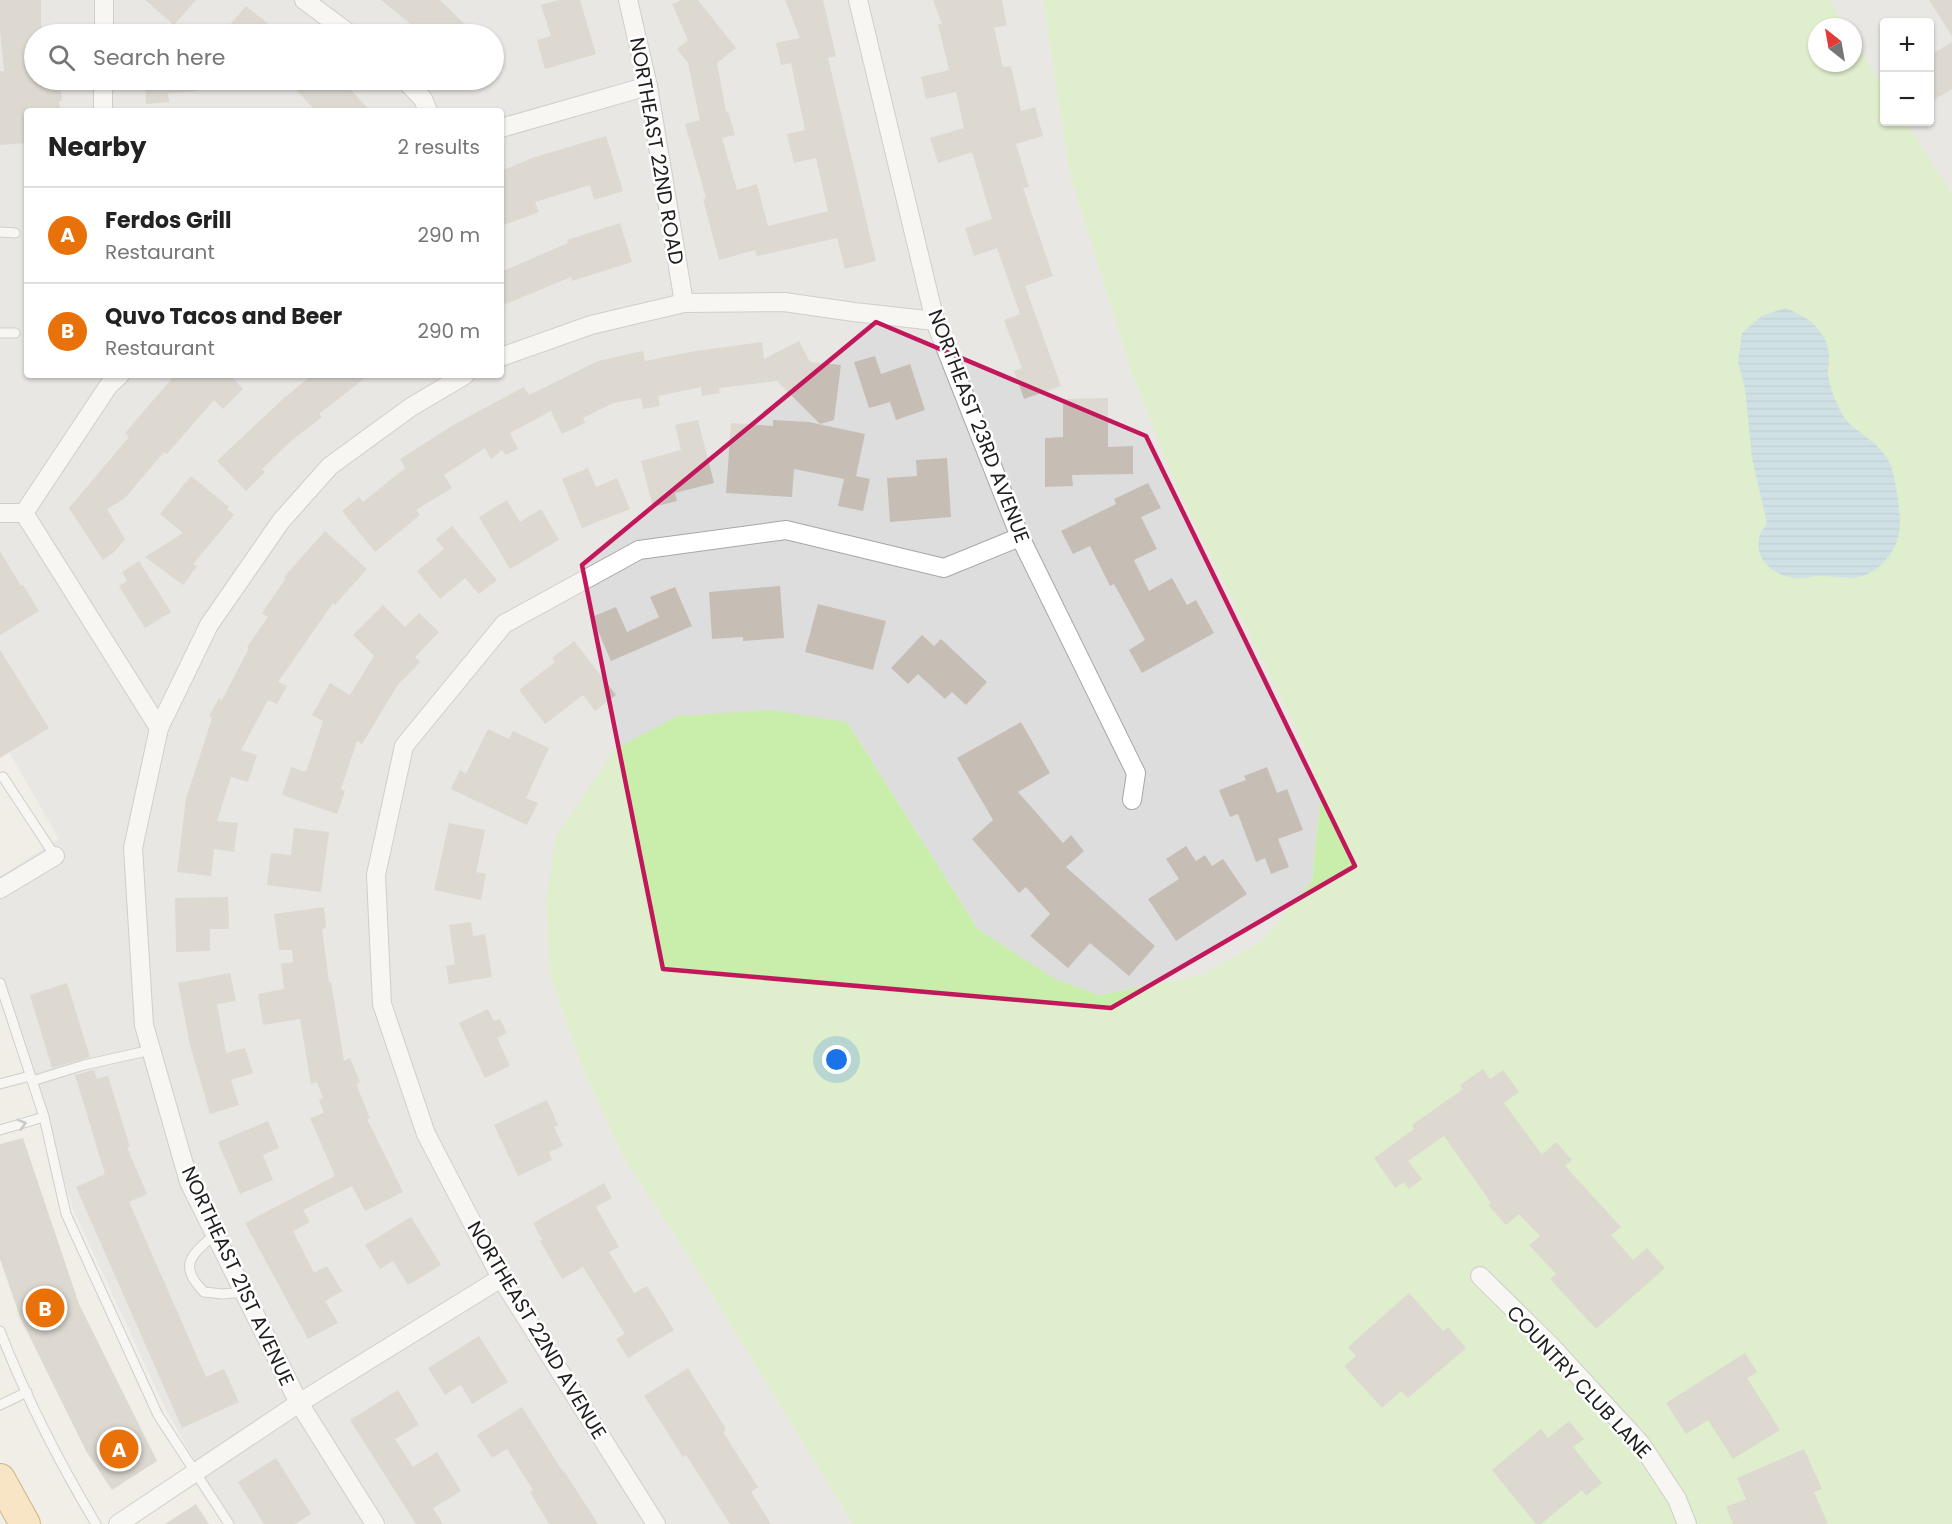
<!DOCTYPE html>
<html lang="en">
<head>
<meta charset="utf-8">
<style>
	:root { --surface:#fff; --page:#f2f2f2; --text:#222; --muted:#767676; --line:#e0e0e0; --accent:#d93025 }
	body { margin:0; font-family:Poppins,sans-serif; background:var(--page); color:var(--text) }
	.controls { position:absolute; right:18px; top:18px; display:grid; overflow:hidden; border-radius:6px; box-shadow:0 2px 4px #0004 }
	.controls button { width:54px; height:54px; display:grid; place-items:center; padding:0; border:0; border-bottom:2px solid var(--line); background:var(--surface); color:var(--text); font:30px sans-serif }
	.compass { position:absolute; left:1808px; top:18px; width:54px; height:54px; border-radius:50%; background:var(--surface); box-shadow:0 2px 4px #0004; rotate:329deg }
	.you { position:absolute; left:837px; top:1060px; width:21px; height:21px; margin:-15px; border:4px solid #fff; border-radius:50%; background:#1a73e8; box-shadow:0 0 0 9px #1a73e833 }
	.badge { display:grid; place-items:center; width:39px; height:39px; border-radius:50%; background:var(--accent); color:#fff; font-size:20px; font-weight:700 }
	.pin { position:absolute; translate:-50% -50%; border:3px solid #fff; box-shadow:0 2px 6px #0006 }
	.list { margin:0; padding:0; list-style:none }
	h2 { display:flex; justify-content:space-between; align-items:center; height:78px; margin:0; padding:0 24px; font-size:26px }
	h2 small { font-size:20px; font-weight:400; color:var(--muted) }
	.list li { display:grid; grid-template-columns:39px 1fr auto; gap:18px; align-items:center; box-sizing:border-box; height:96px; padding:0 24px; border-top:2px solid var(--line) }
	.list b { display:block; font-size:22px; white-space:nowrap }
	.list p { margin:0; font-size:20px; white-space:nowrap; color:var(--muted) }
	.list em { font-size:20px; font-style:normal; color:var(--muted) }
	.icon { flex:none; width:33px; height:33px; fill:none; stroke:currentColor; stroke-width:2; stroke-linecap:round; stroke-linejoin:round }
	.map { position:relative; flex:none; width:1952px; height:1524px; overflow:hidden }
	.search { position:absolute; background:var(--surface); box-shadow:0 2px 4px #0004; left:24px; top:24px; width:480px; height:66px; display:flex; align-items:center; gap:15px; box-sizing:border-box; padding:0 21px; border-radius:33px; color:var(--muted); font-size:22px }
	.panel { position:absolute; background:var(--surface); box-shadow:0 2px 4px #0004; left:24px; top:108px; width:480px; height:270px; border-radius:6px }
	.map>svg:first-child { display:block }
	.residential { fill:#dedddd; fill-rule:evenodd }
	.grass { fill:#c9edab }
	.water { fill:url(#water-rules) }
	.building { fill:#c6beb5 }
	.lines { fill:none; stroke-linecap:round; stroke-linejoin:round }
	.service-casing { stroke:#a7a7a7; stroke-width:11 }
	.minor-casing { stroke:#a7a7a7; stroke-width:20 }
	.primary-casing { stroke:#9d6f00; stroke-width:32 }
	.service { stroke:#fff; stroke-width:9 }
	.minor { stroke:#fff; stroke-width:18 }
	.primary { stroke:#ffd99e; stroke-width:30 }
	.oneway { stroke:#9b9b9b }
	.marked { fill:none; stroke:#c2185b; stroke-width:4.5; stroke-linejoin:round }
	.labels { text-anchor:middle; dominant-baseline:central; stroke-width:5; stroke-linejoin:round; paint-order:stroke }
	.street-label { font-size:20px; fill:#202020; stroke:#fff }
</style>
</head>
<body>
<div class="map">
<svg width="1952" height="1524" viewBox="0 0 1952 1524">
	<defs>
		<pattern id="water-rules" width="6" height="5" patternUnits="userSpaceOnUse" patternTransform="scale(1.5)"><rect width="6" height="5" fill="#a6d0e0"/><path d="M0 2.5h6" fill="none" stroke="#8fb2c0"/></pattern>
	</defs>
	<rect width="100%" height="100%" fill="#f1eee7"/>
	<g class="residential">
		<path d="M 0,0 L 1043,0 L 1070,175 L 1132,373 L 1176,486 L 1301,739 L 1321,794 L 1312,881 L 1261,942 L 1201,975 L 1099,995 L 1055,980 L 978,929 L 847,722 L 546,899 L 550,974 L 582,1066 L 624,1158 L 696,1268 L 853,1524 L 231,1524 L 166,1410 L 73,1209 L 0,982 L 0,876 L 59,839 L 0,736 ZM 34,34 L 494,34 L 494,80 L 34,80 ZM 27,111 L 501,111 L 501,375 L 27,375 Z"/>
		<path d="M 1829,0 L 1952,0 L 1952,194 L 1906,122 L 1930,122 L 1930,22 L 1884,22 L 1884,88 L 1853,38 L 1853,27 L 1846,27 Z"/>
	</g>
	<path class="grass" d="M 1043,0 L 1829,0 L 1846,27 L 1817,27 L 1817,63 L 1853,63 L 1853,38 L 1884,88 L 1884,122 L 1906,122 L 1952,194 L 1952,1524 L 853,1524 L 696,1268 L 624,1158 L 582,1066 L 550,974 L 546,899 L 557,835 L 615,749 L 678,716 L 771,710 L 847,722 L 978,929 L 1055,979 L 1099,995 L 1201,975 L 1261,942 L 1312,881 L 1321,794 L 1301,739 L 1176,486 L 1132,373 L 1070,175 Z"/>
	<path class="water" d="M 1785,308 C 1807,316 1827,330 1829,355 C 1829,361 1828,367 1828,373 C 1829,387 1835,400 1841,412 C 1850,433 1883,439 1892,469 C 1896,483 1902,519 1899,533 C 1896,552 1878,574 1858,577 C 1847,579 1834,576 1822,576 C 1813,576 1803,579 1794,578 C 1774,576 1752,558 1760,535 C 1761,531 1765,527 1767,523 L 1752,458 L 1745,388 L 1738,362 L 1742,333 L 1762,316 Z"/>
	<g class="building">
		<path d="M 0,0 L 41,0 L 41,34 L 34,34 L 34,80 L 60,80 L 62,101 L 59,101 L 60,111 L 27,111 L 27,143 L 0,145 L 0,71 L 4,71 L 0,30 Z"/>
		<path d="M 145,0 L 196,0 L 174,25 Z"/>
		<path d="M 381,0 L 440,0 L 475,34 L 423,34 Z"/>
		<path d="M 559,0 L 580,0 L 596,54 L 545,69 L 537,40 L 551,36 L 541,5 Z"/>
		<path d="M 681,0 L 698,0 L 736,48 L 717,63 L 726,112 L 728,111 L 735,135 L 722,138 L 737,190 L 757,184 L 768,226 L 828,211 L 816,158 L 794,163 L 787,134 L 805,130 L 791,63 L 781,65 L 776,43 L 800,38 L 785,0 L 823,0 L 836,56 L 828,58 L 876,261 L 845,269 L 837,238 L 757,256 L 755,250 L 719,260 L 703,199 L 706,198 L 685,124 L 700,120 L 688,63 L 677,49 L 688,40 L 672,4 Z"/>
		<path d="M 933,0 L 1002,0 L 1007,25 L 994,28 L 1003,67 L 1011,66 L 1021,111 L 1035,107 L 1043,136 L 1016,144 L 1029,187 L 1023,188 L 1053,276 L 1025,286 L 1061,386 L 1024,399 L 1014,371 L 1022,368 L 1004,320 L 1020,314 L 997,248 L 974,256 L 965,228 L 992,219 L 972,152 L 938,163 L 930,138 L 964,128 L 956,92 L 926,99 L 921,77 L 949,70 L 938,24 L 942,24 Z"/>
		<path d="M 1929,0 L 1952,0 L 1952,36 Z"/>
		<path d="M 246,6 L 281,34 L 222,34 Z"/>
		<path d="M 1952,42 L 1952,89 L 1929,103 L 1929,56 Z"/>
		<path d="M 145,80 L 197,80 L 197,91 L 168,93 L 169,102 L 146,104 Z"/>
		<path d="M 287,80 L 342,80 L 370,111 L 316,111 Z"/>
		<path d="M 606,136 L 623,191 L 594,200 L 590,185 L 535,202 L 539,212 L 501,226 L 501,171 L 535,157 Z"/>
		<path d="M 620,223 L 632,262 L 572,281 L 571,277 L 501,306 L 501,272 L 568,243 L 567,240 Z"/>
		<path d="M 799,341 L 810,362 L 841,365 L 834,420 L 820,424 L 777,381 L 719,388 L 720,393 L 702,396 L 701,387 L 658,396 L 660,406 L 643,409 L 641,398 L 613,403 L 583,418 L 585,423 L 562,434 L 551,411 L 510,433 L 518,449 L 506,455 L 502,450 L 491,459 L 485,448 L 444,475 L 452,488 L 416,510 L 420,515 L 375,552 L 342,511 L 359,497 L 363,502 L 405,468 L 400,459 L 455,424 L 524,387 L 529,395 L 598,361 L 643,351 L 645,361 L 696,351 L 762,342 L 764,359 Z"/>
		<path d="M 875,356 L 881,374 L 910,364 L 925,410 L 896,420 L 890,402 L 869,408 L 854,362 Z"/>
		<path d="M 175,375 L 230,375 L 243,389 L 223,409 L 214,400 L 167,454 L 164,452 L 124,499 L 107,509 L 125,539 L 114,552 L 103,560 L 69,508 L 129,437 L 125,433 Z"/>
		<path d="M 312,375 L 369,375 L 319,414 L 322,417 L 292,440 L 262,469 L 265,472 L 246,491 L 217,461 L 284,398 Z"/>
		<path d="M 1108,398 L 1108,447 L 1133,446 L 1133,474 L 1072,475 L 1073,486 L 1045,487 L 1045,438 L 1063,437 L 1063,399 Z"/>
		<path d="M 698,420 L 714,483 L 675,493 L 677,501 L 653,507 L 641,461 L 681,450 L 675,425 Z"/>
		<path d="M 773,420 L 809,422 L 865,434 L 856,476 L 870,479 L 863,511 L 838,506 L 844,479 L 794,469 L 792,497 L 726,493 L 731,423 L 773,426 Z"/>
		<path d="M 947,458 L 951,517 L 890,522 L 887,478 L 917,476 L 916,460 Z"/>
		<path d="M 588,468 L 596,487 L 617,478 L 630,509 L 582,528 L 562,479 Z"/>
		<path d="M 191,476 L 229,507 L 227,509 L 234,515 L 193,564 L 197,566 L 183,585 L 145,557 L 183,533 L 160,514 Z"/>
		<path d="M 1148,483 L 1161,508 L 1141,517 L 1157,549 L 1134,560 L 1149,591 L 1172,578 L 1187,605 L 1196,600 L 1214,633 L 1142,673 L 1129,650 L 1145,640 L 1114,584 L 1110,586 L 1090,546 L 1073,554 L 1061,531 L 1116,504 L 1114,499 Z"/>
		<path d="M 507,500 L 520,522 L 541,509 L 559,540 L 510,569 L 479,517 Z"/>
		<path d="M 452,526 L 497,580 L 479,594 L 465,578 L 440,599 L 417,571 L 444,549 L 436,539 Z"/>
		<path d="M 325,531 L 367,569 L 335,605 L 333,603 L 278,682 L 287,686 L 277,704 L 268,700 L 241,750 L 257,755 L 248,782 L 231,777 L 217,821 L 238,823 L 234,852 L 214,849 L 211,876 L 177,872 L 186,799 L 212,718 L 209,716 L 219,698 L 222,700 L 249,648 L 247,647 L 268,617 L 262,613 L 286,578 L 284,577 Z"/>
		<path d="M 0,551 L 21,586 L 23,585 L 39,611 L 0,635 Z"/>
		<path d="M 139,561 L 171,612 L 145,628 L 119,586 L 127,581 L 122,572 Z"/>
		<path d="M 780,586 L 784,638 L 743,641 L 743,637 L 712,639 L 709,592 Z"/>
		<path d="M 675,587 L 692,626 L 611,661 L 592,617 L 616,607 L 627,632 L 659,617 L 650,597 Z"/>
		<path d="M 818,604 L 886,621 L 873,670 L 805,652 Z"/>
		<path d="M 383,605 L 405,627 L 419,613 L 439,632 L 415,657 L 420,662 L 397,686 L 362,744 L 357,741 L 341,789 L 345,791 L 337,814 L 282,795 L 291,767 L 306,772 L 323,721 L 312,715 L 330,683 L 350,695 L 374,656 L 353,635 Z"/>
		<path d="M 922,635 L 934,646 L 941,639 L 987,682 L 966,705 L 952,692 L 945,699 L 918,674 L 908,684 L 891,668 Z"/>
		<path d="M 574,641 L 616,695 L 595,711 L 583,695 L 545,724 L 519,690 L 555,662 L 552,658 Z"/>
		<path d="M 0,650 L 49,728 L 0,758 Z"/>
		<path d="M 1021,722 L 1050,773 L 1018,792 L 1063,843 L 1071,835 L 1084,851 L 1066,867 L 1155,946 L 1129,976 L 1090,943 L 1068,968 L 1030,936 L 1050,914 L 1026,887 L 1019,893 L 972,839 L 993,820 L 957,758 Z"/>
		<path d="M 488,729 L 509,739 L 513,731 L 549,748 L 526,798 L 538,803 L 527,825 L 451,789 L 460,770 L 466,774 Z"/>
		<path d="M 1267,767 L 1277,793 L 1287,789 L 1303,830 L 1278,839 L 1289,867 L 1271,874 L 1265,858 L 1256,862 L 1238,814 L 1230,817 L 1219,790 L 1246,780 L 1244,776 Z"/>
		<path d="M 449,823 L 485,830 L 476,872 L 486,874 L 481,900 L 434,890 Z"/>
		<path d="M 294,828 L 329,832 L 321,892 L 267,885 L 271,853 L 291,855 Z"/>
		<path d="M 1186,846 L 1196,861 L 1205,855 L 1212,866 L 1223,859 L 1247,894 L 1176,941 L 1148,899 L 1179,879 L 1166,859 Z"/>
		<path d="M 228,897 L 229,929 L 210,929 L 210,951 L 176,952 L 175,898 Z"/>
		<path d="M 324,907 L 326,928 L 322,929 L 329,982 L 331,982 L 344,1061 L 350,1058 L 360,1082 L 356,1084 L 370,1118 L 367,1119 L 403,1192 L 365,1211 L 352,1186 L 303,1210 L 310,1222 L 293,1231 L 314,1273 L 327,1266 L 342,1291 L 325,1301 L 338,1323 L 308,1339 L 245,1223 L 335,1176 L 310,1118 L 324,1113 L 319,1100 L 323,1098 L 317,1082 L 311,1084 L 300,1019 L 263,1025 L 258,994 L 284,989 L 281,964 L 293,962 L 292,950 L 279,950 L 274,914 Z"/>
		<path d="M 471,922 L 473,936 L 485,934 L 492,977 L 449,984 L 446,966 L 455,964 L 449,925 Z"/>
		<path d="M 230,973 L 236,1001 L 217,1004 L 226,1053 L 245,1048 L 253,1073 L 231,1080 L 239,1105 L 210,1114 L 190,1045 L 178,983 Z"/>
		<path d="M 67,983 L 90,1057 L 52,1068 L 30,995 Z"/>
		<path d="M 488,1009 L 494,1021 L 500,1019 L 507,1033 L 497,1038 L 510,1066 L 485,1078 L 459,1023 Z"/>
		<path d="M 1483,1069 L 1490,1079 L 1503,1070 L 1519,1092 L 1504,1103 L 1542,1155 L 1556,1142 L 1572,1160 L 1565,1166 L 1621,1227 L 1611,1235 L 1633,1260 L 1647,1248 L 1665,1268 L 1596,1329 L 1550,1279 L 1556,1274 L 1529,1245 L 1540,1236 L 1519,1214 L 1506,1225 L 1488,1205 L 1491,1203 L 1444,1136 L 1408,1161 L 1422,1179 L 1409,1189 L 1404,1182 L 1395,1188 L 1374,1158 L 1414,1129 L 1412,1125 L 1463,1089 L 1460,1085 Z"/>
		<path d="M 94,1070 L 97,1079 L 108,1076 L 130,1147 L 127,1147 L 147,1194 L 129,1202 L 206,1377 L 224,1369 L 239,1402 L 182,1428 L 76,1187 L 105,1174 L 75,1075 Z"/>
		<path d="M 547,1100 L 558,1125 L 554,1127 L 563,1146 L 549,1152 L 552,1160 L 518,1176 L 494,1125 Z"/>
		<path d="M 268,1121 L 279,1148 L 263,1155 L 273,1180 L 240,1194 L 218,1142 Z"/>
		<path d="M 23,1138 L 79,1304 L 157,1461 L 112,1490 L 86,1451 L 20,1317 L 0,1259 L 0,1144 Z"/>
		<path d="M 604,1183 L 612,1198 L 596,1207 L 619,1247 L 609,1252 L 634,1293 L 647,1286 L 674,1330 L 628,1358 L 616,1339 L 625,1334 L 583,1267 L 562,1279 L 540,1241 L 542,1240 L 533,1223 Z"/>
		<path d="M 411,1217 L 441,1265 L 408,1285 L 393,1261 L 380,1269 L 365,1245 Z"/>
		<path d="M 1409,1293 L 1443,1331 L 1448,1327 L 1466,1348 L 1408,1398 L 1401,1391 L 1382,1408 L 1344,1366 L 1356,1356 L 1348,1347 Z"/>
		<path d="M 479,1336 L 508,1382 L 472,1404 L 461,1385 L 445,1395 L 428,1368 Z"/>
		<path d="M 1745,1353 L 1757,1372 L 1747,1378 L 1780,1430 L 1733,1459 L 1708,1420 L 1686,1434 L 1666,1403 Z"/>
		<path d="M 688,1368 L 726,1429 L 723,1432 L 758,1487 L 751,1492 L 771,1524 L 730,1524 L 686,1455 L 683,1457 L 644,1396 Z"/>
		<path d="M 398,1390 L 419,1425 L 395,1439 L 413,1467 L 437,1452 L 461,1491 L 433,1508 L 443,1524 L 416,1524 L 350,1420 Z"/>
		<path d="M 522,1407 L 563,1472 L 564,1471 L 598,1524 L 549,1524 L 530,1492 L 533,1490 L 507,1449 L 492,1458 L 477,1435 Z"/>
		<path d="M 1569,1421 L 1584,1439 L 1573,1447 L 1602,1483 L 1586,1496 L 1582,1490 L 1541,1524 L 1536,1524 L 1492,1470 L 1541,1429 L 1548,1438 Z"/>
		<path d="M 1804,1449 L 1822,1489 L 1814,1492 L 1828,1524 L 1733,1524 L 1726,1507 L 1746,1499 L 1737,1478 Z"/>
		<path d="M 276,1458 L 311,1514 L 295,1524 L 264,1524 L 238,1482 Z"/>
		<path d="M 196,1504 L 209,1524 L 165,1524 Z"/>
	</g>
	<g class="lines">
		<defs>
			<g id="service">
				<path d="M 0,232 L 15,233"/>
				<path d="M 0,333 L 15,333"/>
				<path d="M 3,777 L 55,856"/>
				<path d="M 0,983 L 44,1117 L 66,1214 L 158,1415 L 229,1524"/>
				<path d="M 32,1081 L 84,1065 L 151,1050"/>
				<path d="M 0,1084 L 30,1076"/>
				<path d="M 0,1130 L 44,1117"/>
				<path d="M 215,1234 C 192,1255 177,1265 204,1292 L 223,1294 L 244,1292"/>
				<path d="M 0,1331 C 26,1398 59,1462 96,1524"/>
				<path d="M 0,1405 L 27,1392"/>
			</g>
			<g id="minor">
				<path d="M 304,0 L 350,34"/>
				<path d="M 628,0 L 648,86 L 684,303"/>
				<path d="M 858,0 L 935,321 L 1020,537 L 1136,773 L 1132,800"/>
				<path d="M 104,34 L 104,0"/>
				<path d="M 405,80 L 423,99 L 428,111"/>
				<path d="M 103,111 L 103,80"/>
				<path d="M 501,128 L 648,86"/>
				<path d="M 501,357 L 591,325 L 684,303 L 784,302 L 854,312 L 935,321"/>
				<path d="M 0,513 L 24,513"/>
				<path d="M 24,513 L 159,728 L 133,848 L 144,1025 L 189,1182 L 299,1403 L 375,1524"/>
				<path d="M 24,513 L 109,385 L 120,375"/>
				<path d="M 159,728 L 209,625 L 281,521 L 330,466 L 411,407 L 465,375"/>
				<path d="M 0,889 L 55,856"/>
				<path d="M 1480,1276 L 1552,1347 L 1641,1444 L 1677,1499 L 1687,1524"/>
				<path d="M 118,1524 L 299,1403 L 501,1278"/>
				<path d="M 656,1524 L 501,1278 L 426,1134 L 382,1004 L 376,875 L 404,746 L 504,624 L 639,550 L 786,530 L 944,568 L 1020,537"/>
			</g>
			<path id="primary" d="M 0,1479 L 25,1524"/>
		</defs>
		<use href="#service" class="service-casing"/>
		<use href="#minor" class="minor-casing"/>
		<use href="#primary" class="primary-casing"/>
		<use href="#service" class="service"/>
		<use href="#minor" class="minor"/>
		<use href="#primary" class="primary"/>
	</g>
	<defs><path id="oneway-chevron" d="M-2-3.5L2.5 0L-2 3.5" fill="none" stroke-width="1.6" stroke-linecap="round" stroke-linejoin="round" transform="scale(1.5)"/></defs>
	<use class="oneway" href="#oneway-chevron" transform="translate(22 1124) rotate(-16)"/>
	<path d="M0 0H1952V1524H0ZM 876,322 L 1146,436 L 1355,866 L 1111,1008 L 663,969 L 582,565 Z" fill="#f1eee7" fill-opacity=".55" fill-rule="evenodd"/>
	<path class="marked" d="M 876,322 L 1146,436 L 1355,866 L 1111,1008 L 663,969 L 582,565 Z"/>
	<g class="labels">
		<g class="street-label">
			<text transform="translate(657 151) rotate(80)">NORTHEAST 22ND ROAD</text>
			<text transform="translate(979 426) rotate(69)">NORTHEAST 23RD AVENUE</text>
			<text transform="translate(238 1276) rotate(65)">NORTHEAST 21ST AVENUE</text>
			<text transform="translate(537 1330) rotate(59)">NORTHEAST 22ND AVENUE</text>
			<text transform="translate(1579 1382) rotate(47)">COUNTRY CLUB LANE</text>
		</g>
	</g>
</svg>
<div class="controls">
<button>+</button>
<button>−</button>
</div>
<svg class="compass" viewBox="-18 -18 36 36"><path d="M0-13l5 13h-10z" fill="#e53935"/><path d="M0 13l5-13h-10z" fill="#767676"/></svg>
<div class="you"></div>
<div class="pin badge" style="left:119px;top:1449px;background:#e8710a">A</div>
<div class="pin badge" style="left:45px;top:1308px;background:#e8710a">B</div>
<div class="search"><svg class="icon" aria-label="search" viewBox="0 0 24 24"><circle cx="10" cy="10" r="6"/><path d="M15 15l6 6"/></svg>Search here</div>
<section class="panel">
<h2>Nearby<small>2 results</small></h2>
<ul class="list">
<li><span class="badge" style="background:#e8710a">A</span><div><b>Ferdos Grill</b><p>Restaurant</p></div><em>290 m</em></li>
<li><span class="badge" style="background:#e8710a">B</span><div><b>Quvo Tacos and Beer</b><p>Restaurant</p></div><em>290 m</em></li>
</ul>
</section>
</div>
</body>
</html>
